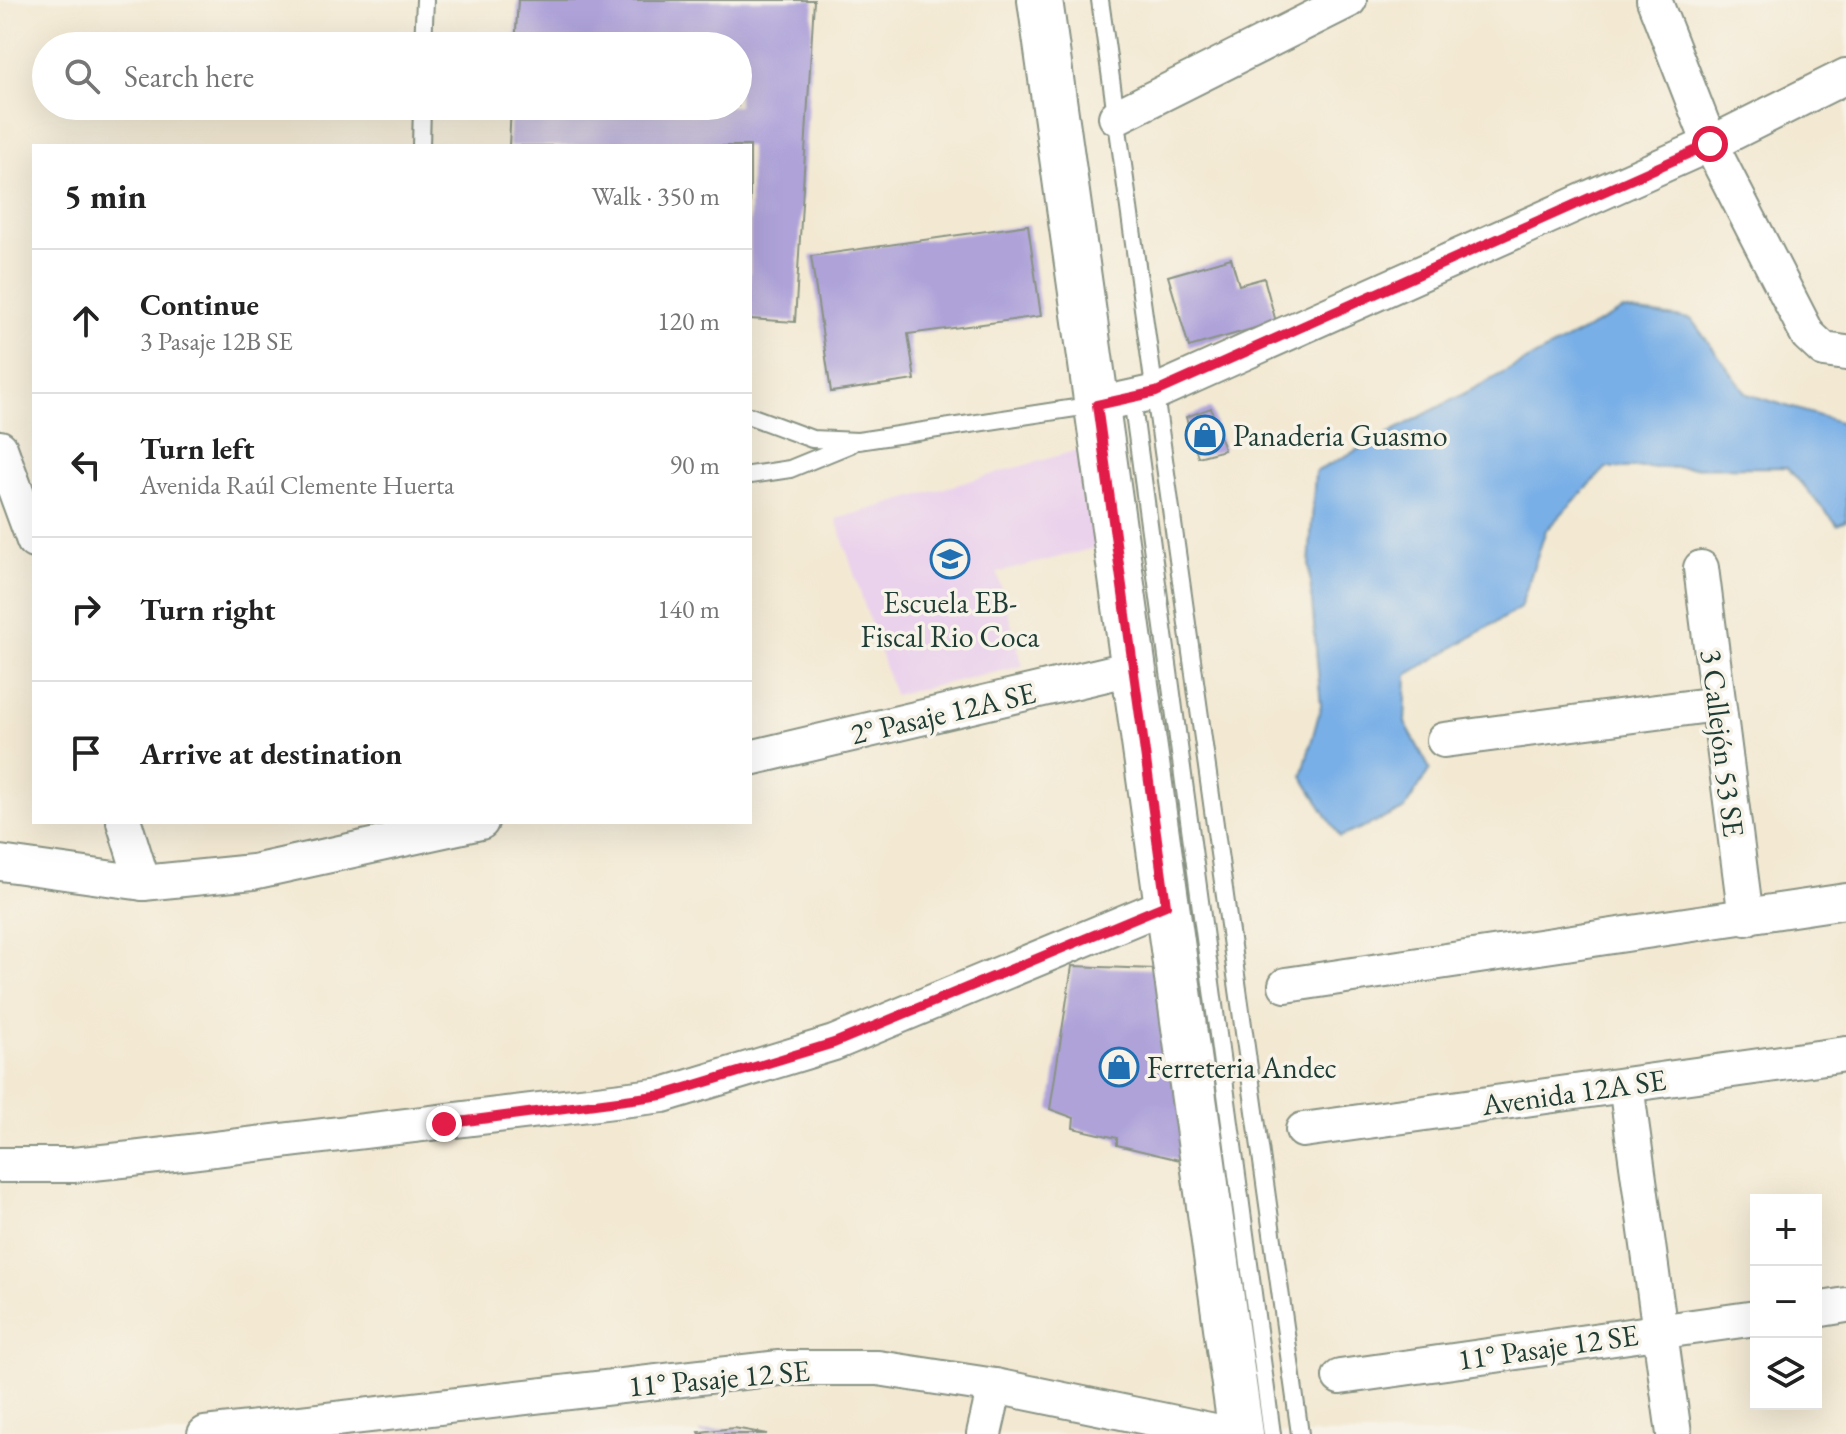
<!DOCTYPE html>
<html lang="en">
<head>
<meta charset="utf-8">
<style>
	:root { --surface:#fff; --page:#f6f6f6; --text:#222; --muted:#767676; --line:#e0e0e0 }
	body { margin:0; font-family:"EB Garamond",serif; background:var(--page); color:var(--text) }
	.controls { position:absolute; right:24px; bottom:24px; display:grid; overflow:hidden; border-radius:0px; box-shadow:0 8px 32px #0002 }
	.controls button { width:72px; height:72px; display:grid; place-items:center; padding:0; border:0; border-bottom:2px solid var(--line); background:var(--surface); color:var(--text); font:40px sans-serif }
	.stop { position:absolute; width:24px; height:24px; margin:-18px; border:6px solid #e11d48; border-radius:50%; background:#fff }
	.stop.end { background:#e11d48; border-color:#fff; box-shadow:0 2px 8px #0008 }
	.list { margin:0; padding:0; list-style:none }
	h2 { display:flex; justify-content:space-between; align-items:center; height:104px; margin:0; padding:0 32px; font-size:34px }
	h2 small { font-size:26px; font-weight:400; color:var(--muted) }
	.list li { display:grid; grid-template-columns:52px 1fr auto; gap:24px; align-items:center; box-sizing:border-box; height:144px; padding:0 32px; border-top:2px solid var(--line) }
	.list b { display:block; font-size:30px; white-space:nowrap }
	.list p { margin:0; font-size:26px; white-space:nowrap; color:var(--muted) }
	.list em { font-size:26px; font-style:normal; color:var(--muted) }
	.icon { flex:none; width:44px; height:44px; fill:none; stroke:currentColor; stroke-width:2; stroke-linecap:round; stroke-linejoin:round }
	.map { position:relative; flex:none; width:1846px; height:1434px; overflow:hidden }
	.search { position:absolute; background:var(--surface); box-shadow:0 8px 32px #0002; left:32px; top:32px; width:720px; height:88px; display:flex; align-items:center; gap:20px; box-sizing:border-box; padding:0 28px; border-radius:44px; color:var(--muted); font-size:30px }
	.panel { position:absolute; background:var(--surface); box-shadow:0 8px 32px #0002; left:32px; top:144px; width:720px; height:680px; border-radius:0px }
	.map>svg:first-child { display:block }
	.built { fill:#ead1ec }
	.water { fill:#78afe7; stroke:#4c768e; stroke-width:2 }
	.building { fill:#aea2d9 }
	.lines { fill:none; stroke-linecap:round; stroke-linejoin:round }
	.lane-casing { stroke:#899384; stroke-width:20 }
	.street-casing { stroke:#899384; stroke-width:38 }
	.secondary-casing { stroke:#899384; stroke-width:48 }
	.lane { stroke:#fff; stroke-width:16 }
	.street { stroke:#fff; stroke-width:34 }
	.secondary { stroke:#fff; stroke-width:44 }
	.route { stroke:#e11d48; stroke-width:10 }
	.labels { text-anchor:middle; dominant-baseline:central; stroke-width:7; stroke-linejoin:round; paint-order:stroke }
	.poi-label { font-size:30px; fill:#1f3d34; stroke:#f7f3e8; text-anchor:start }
	.street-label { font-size:30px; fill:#1f3d34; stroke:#f7f3e8 }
</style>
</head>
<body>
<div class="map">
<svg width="1846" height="1434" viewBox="0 0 1846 1434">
	<rect width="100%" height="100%" fill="#f7f3e8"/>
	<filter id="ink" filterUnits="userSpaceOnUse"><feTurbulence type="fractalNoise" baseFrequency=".0125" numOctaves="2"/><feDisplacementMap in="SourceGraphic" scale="16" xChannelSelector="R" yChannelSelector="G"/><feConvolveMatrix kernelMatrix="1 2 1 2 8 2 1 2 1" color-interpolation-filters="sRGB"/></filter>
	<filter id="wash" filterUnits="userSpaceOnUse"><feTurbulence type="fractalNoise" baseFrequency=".006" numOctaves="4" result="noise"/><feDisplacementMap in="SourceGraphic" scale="32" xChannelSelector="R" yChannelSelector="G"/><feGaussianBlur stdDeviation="1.8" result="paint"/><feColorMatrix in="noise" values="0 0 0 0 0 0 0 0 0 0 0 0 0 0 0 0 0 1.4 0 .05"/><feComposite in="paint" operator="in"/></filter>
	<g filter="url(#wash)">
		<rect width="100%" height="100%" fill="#f3e9d3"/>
		<path class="built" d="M 1092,446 L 1106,545 L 997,573 L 1023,666 L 894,695 L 836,519 Z"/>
		<path class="water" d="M 1623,310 L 1691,319 L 1747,394 L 1846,424 L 1846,521 L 1837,525 L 1787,467 L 1606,468 L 1546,530 L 1520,608 L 1407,675 L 1405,723 L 1430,769 L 1404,810 L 1340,837 L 1302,776 L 1321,706 L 1309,567 L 1315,472 Z"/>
		<g id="blocks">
			<g class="building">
				<path d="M 518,0 L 814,0 L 795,322 L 750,319 L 750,146 L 509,146 L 511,106 L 738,106 L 738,46 L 515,46 Z"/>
				<path d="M 1028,225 L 1041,316 L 908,334 L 915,380 L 831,392 L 811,256 Z"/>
				<path d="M 1231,258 L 1239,285 L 1264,278 L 1276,322 L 1189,347 L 1168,276 Z"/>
				<path d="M 1211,408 L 1224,450 L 1198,457 L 1186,417 Z"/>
				<path d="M 1072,966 L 1155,969 L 1192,1163 L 1117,1145 L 1117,1138 L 1073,1128 L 1074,1118 L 1050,1109 Z"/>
				<path d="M 734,1428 L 767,1434 L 700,1434 L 699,1432 Z"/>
			</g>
		</g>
	</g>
	<g filter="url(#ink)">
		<use href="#blocks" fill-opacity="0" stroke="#899384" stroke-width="2"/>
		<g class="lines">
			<defs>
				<g id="lane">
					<path d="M 1100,0 L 1300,1434"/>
					<path d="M 423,46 L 425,0"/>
					<path d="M 421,146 L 422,106"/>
					<path d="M 1132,398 L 1272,1434"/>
					<path d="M 750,416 L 812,439 L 858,441 L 1095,405"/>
					<path d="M 750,475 L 790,469 L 851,444"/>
				</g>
				<g id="street">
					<path d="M 1654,0 L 1710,144 L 1808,335 L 1824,350 L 1846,353"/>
					<path d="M 1116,117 L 1349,0"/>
					<path d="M 1097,405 L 1156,392 L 1710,144 L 1846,76"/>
					<path d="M 0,448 L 34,541"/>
					<path d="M 1701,568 L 1746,918"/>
					<path d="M 1444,740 L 1717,704"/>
					<path d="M 750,758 L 1136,667"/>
					<path d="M 124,822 L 143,883"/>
					<path d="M 0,863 L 143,883 L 253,872 L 481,822"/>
					<path d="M 1286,985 L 1846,901"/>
					<path d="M 1626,1085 L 1674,1434"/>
					<path d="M 1303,1130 L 1846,1054"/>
					<path d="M 0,1165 L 73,1165 L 132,1159 L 663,1095 L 834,1043 L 1166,905"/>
					<path d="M 1816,1310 L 1846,1305"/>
					<path d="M 1340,1377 L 1756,1318"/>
					<path d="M 205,1434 L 779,1368 L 878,1368 L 995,1386 L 1229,1434"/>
					<path d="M 984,1434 L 995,1386"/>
				</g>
				<path id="secondary" d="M 1040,0 L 1241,1434"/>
			</defs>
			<use href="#lane" class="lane-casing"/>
			<use href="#street" class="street-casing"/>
			<use href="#secondary" class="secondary-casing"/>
			<use href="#lane" class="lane"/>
			<use href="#street" class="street"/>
			<use href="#secondary" class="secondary"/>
		</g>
	</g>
	<g class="lines" filter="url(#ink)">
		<path class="route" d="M 444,1124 L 663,1095 L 834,1043 L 1166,905 L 1097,405 L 1156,392 L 1710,144"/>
	</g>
	<defs>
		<symbol id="shop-ring" viewBox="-11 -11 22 22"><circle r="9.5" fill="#f7f3e8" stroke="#1f6fb2" stroke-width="1.5"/><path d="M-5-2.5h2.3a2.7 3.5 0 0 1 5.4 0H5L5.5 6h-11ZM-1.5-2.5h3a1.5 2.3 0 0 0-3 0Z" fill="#1f6fb2"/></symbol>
		<symbol id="school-ring" viewBox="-11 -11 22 22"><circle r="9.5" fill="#f7f3e8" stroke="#1f6fb2" stroke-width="1.5"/><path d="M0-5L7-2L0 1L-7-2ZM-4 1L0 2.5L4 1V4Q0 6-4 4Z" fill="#1f6fb2"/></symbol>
	</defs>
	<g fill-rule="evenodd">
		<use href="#shop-ring" x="1183" y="413" width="44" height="44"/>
		<use href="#school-ring" x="928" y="537" width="44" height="44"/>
		<use href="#shop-ring" x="1097" y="1045" width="44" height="44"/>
	</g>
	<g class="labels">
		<g class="poi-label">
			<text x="1233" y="435">Panaderia Guasmo</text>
			<text x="950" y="602" text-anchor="middle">Escuela EB-<tspan x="950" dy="34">Fiscal Rio Coca</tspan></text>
			<text x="1147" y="1067">Ferreteria Andec</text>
		</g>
		<g class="street-label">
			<text transform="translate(943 713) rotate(-13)">2° Pasaje 12A SE</text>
			<text transform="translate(1723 743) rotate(83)">3 Callejón 53 SE</text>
			<text transform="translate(1574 1092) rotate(-8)">Avenida 12A SE</text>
			<text transform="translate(1548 1347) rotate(-8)">11° Pasaje 12 SE</text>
			<text transform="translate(719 1378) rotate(-5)">11° Pasaje 12 SE</text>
		</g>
	</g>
</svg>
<div class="controls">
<button>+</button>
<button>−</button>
<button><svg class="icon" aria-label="layers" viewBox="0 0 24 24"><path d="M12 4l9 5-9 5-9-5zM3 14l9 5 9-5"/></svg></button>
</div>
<div class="stop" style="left:1710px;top:144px"></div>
<div class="stop end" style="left:444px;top:1124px"></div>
<div class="search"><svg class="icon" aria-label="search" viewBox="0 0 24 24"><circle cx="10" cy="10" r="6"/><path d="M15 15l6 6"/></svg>Search here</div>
<section class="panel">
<h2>5 min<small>Walk · 350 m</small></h2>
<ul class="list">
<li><svg class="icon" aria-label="ahead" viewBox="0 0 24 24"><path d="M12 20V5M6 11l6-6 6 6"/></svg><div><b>Continue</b><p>3 Pasaje 12B SE</p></div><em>120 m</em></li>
<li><svg class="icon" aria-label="left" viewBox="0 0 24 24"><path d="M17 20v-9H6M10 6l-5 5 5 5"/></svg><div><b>Turn left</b><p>Avenida Raúl Clemente Huerta</p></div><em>90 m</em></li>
<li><svg class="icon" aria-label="right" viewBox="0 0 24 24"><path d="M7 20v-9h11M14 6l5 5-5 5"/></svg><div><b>Turn right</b></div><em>140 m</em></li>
<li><svg class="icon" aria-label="arrive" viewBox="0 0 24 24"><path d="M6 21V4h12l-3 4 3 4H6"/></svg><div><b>Arrive at destination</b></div></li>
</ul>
</section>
</div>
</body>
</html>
